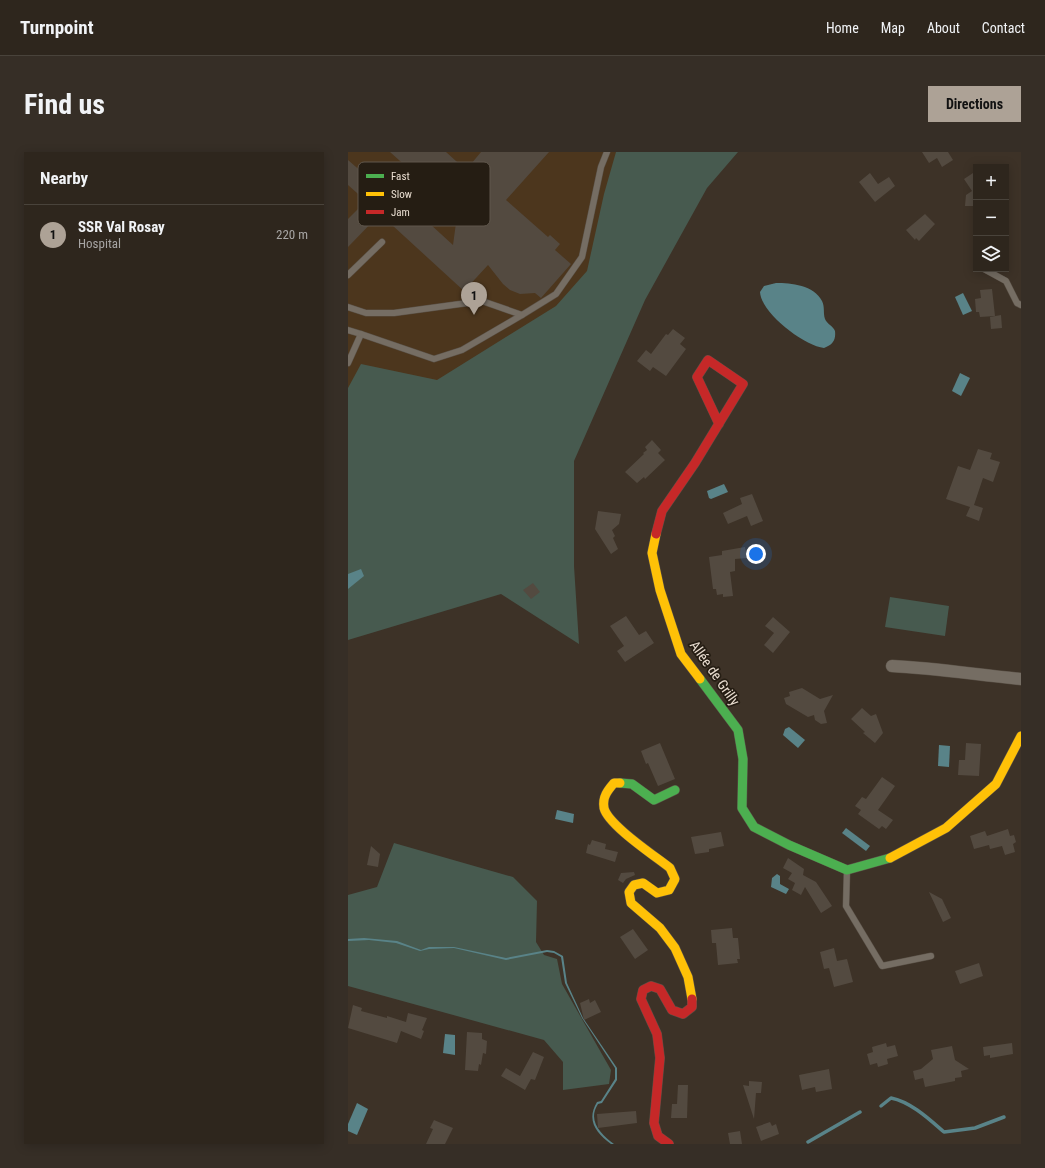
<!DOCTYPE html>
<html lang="en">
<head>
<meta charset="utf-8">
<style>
	:root { --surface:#2e261d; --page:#362e26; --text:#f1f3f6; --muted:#a7a5a4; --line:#49433b; --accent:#ada296 }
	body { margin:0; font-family:"Roboto Condensed",sans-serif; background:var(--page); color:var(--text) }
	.controls { position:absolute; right:12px; top:12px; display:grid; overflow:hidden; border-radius:0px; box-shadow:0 2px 10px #0003 }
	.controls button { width:36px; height:36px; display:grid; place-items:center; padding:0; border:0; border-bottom:1px solid var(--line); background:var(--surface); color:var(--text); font:20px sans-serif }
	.you { position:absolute; left:408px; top:402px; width:14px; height:14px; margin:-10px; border:3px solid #fff; border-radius:50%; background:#1a73e8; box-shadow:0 0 0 6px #1a73e833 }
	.badge { display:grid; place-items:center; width:26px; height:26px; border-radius:50%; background:var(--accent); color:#111; font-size:13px; font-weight:700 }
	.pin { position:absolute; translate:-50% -33px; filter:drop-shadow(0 1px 2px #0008) }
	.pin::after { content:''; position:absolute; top:21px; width:14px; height:12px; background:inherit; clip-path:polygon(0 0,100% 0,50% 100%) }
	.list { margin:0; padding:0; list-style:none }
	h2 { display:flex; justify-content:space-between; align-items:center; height:52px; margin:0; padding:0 16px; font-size:17px }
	h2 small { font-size:13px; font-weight:400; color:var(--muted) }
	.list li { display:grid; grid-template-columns:26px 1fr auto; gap:12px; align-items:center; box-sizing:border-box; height:60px; padding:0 16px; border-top:1px solid var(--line) }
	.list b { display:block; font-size:15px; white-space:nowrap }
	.list p { margin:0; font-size:13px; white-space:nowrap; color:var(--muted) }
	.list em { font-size:13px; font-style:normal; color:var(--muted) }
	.icon { flex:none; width:22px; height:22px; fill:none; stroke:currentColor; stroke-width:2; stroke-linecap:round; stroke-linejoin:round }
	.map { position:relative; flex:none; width:673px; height:992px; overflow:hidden; border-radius:0px }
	header { display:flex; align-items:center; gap:24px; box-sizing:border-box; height:56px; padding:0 20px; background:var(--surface); border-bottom:1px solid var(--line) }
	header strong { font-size:19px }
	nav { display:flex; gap:22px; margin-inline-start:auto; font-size:14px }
	.intro { display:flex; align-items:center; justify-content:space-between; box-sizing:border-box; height:96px; padding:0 24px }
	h1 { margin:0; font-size:28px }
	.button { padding:10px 18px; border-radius:0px; background:var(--accent); color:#111; font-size:14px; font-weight:700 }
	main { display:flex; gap:24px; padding:0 24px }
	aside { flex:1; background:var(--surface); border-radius:0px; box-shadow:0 2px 10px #0003 }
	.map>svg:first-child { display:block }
	.built { fill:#4c361d }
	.green { fill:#475a4f }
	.water { fill:#598388 }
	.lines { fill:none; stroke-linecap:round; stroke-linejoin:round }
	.stream { stroke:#598388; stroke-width:3.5 }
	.building { fill:#534a40; fill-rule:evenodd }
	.lane-casing { stroke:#5a5147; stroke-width:7 }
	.street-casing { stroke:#5a5147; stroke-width:13 }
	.fast-casing { stroke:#5a5147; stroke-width:10 }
	.slow-casing { stroke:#5a5147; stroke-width:10 }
	.jam-casing { stroke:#5a5147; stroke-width:10 }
	.lane { stroke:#756d63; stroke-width:6 }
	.street { stroke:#756d63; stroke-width:12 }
	.fast { stroke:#4caf50; stroke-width:9 }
	.slow { stroke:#ffc107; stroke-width:9 }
	.jam { stroke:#c62828; stroke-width:9 }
	.labels { text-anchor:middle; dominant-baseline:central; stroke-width:3.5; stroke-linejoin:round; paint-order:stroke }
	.street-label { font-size:14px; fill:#eaded1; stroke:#251d13 }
	.key { fill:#251d13; stroke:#60574c; stroke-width:1 }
	.key-label { font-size:11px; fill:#eaded1 }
</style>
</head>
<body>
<header>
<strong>Turnpoint</strong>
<nav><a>Home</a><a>Map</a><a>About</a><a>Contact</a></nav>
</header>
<div class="intro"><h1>Find us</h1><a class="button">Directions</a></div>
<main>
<aside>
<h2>Nearby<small></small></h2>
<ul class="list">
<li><span class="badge">1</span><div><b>SSR Val Rosay</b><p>Hospital</p></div><em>220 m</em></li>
</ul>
</aside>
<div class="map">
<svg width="673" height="992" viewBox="0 0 673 992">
	<rect width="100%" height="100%" fill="#3d3227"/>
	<path class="built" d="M 0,0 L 333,0 L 232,209 L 0,338 Z"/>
	<g class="green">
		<path d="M 268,0 L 390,0 L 359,36 L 297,148 L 226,309 L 226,414 L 231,492 L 153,442 L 0,488 L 0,236 L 13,212 L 89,228 L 208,154 L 239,119 L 256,42 Z"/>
		<path d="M 542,445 L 601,454 L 597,484 L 537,475 Z"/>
		<path d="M 46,691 L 165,725 L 189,749 L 188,790 L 196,803 L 209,807 L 214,832 L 263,918 L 261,932 L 215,938 L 215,910 L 196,888 L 0,834 L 0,743 L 29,735 Z"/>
	</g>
	<g class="water">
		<path d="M 428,131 C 443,131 466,133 474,149 C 477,155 475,161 477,167 C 479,172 485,174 487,179 C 488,188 485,193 476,196 C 456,194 413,161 412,140 L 416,134 Z"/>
		<path d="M 615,141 L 624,159 L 615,163 L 607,145 Z"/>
		<path d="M 612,221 L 622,226 L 613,244 L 604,239 Z"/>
		<path d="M 376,332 L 380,340 L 363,347 L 361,346 L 359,339 Z"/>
		<path d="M 13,417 L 16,424 L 0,437 L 0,422 Z"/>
		<path d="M 441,575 L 457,588 L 450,596 L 435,583 L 437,577 Z"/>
		<path d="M 591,593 L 602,594 L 601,615 L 590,614 Z"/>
		<path d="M 209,658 L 226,662 L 225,671 L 207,667 Z"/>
		<path d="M 498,676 L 522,694 L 518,699 L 494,681 Z"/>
		<path d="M 429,722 L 432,724 L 432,732 L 441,737 L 438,742 L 423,735 L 424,726 Z"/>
		<path d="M 16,786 L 49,789 L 73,798 L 81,795 L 106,795 L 158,806 L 199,798 L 206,799 L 215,804 L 219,831 L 235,866 L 269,916 L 269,928 L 254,951 L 250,952 C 239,969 253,982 266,992 L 263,992 C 248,981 238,968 249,950 L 253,949 L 267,927 L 267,916 L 234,866 L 217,831 L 213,805 L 206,801 L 199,800 L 158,808 L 106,796 L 81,797 L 72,799 L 48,791 L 21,788 L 0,789 L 0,787 Z"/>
		<path d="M 97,882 L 107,883 L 107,903 L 95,901 Z"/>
		<path d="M 9,951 L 20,957 L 9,983 L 0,979 L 0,972 Z"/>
	</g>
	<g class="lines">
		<g class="stream">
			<path d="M 533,954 L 543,946 C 563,950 581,967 596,980 L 627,976 L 656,965"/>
			<path d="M 460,990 L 512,960"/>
		</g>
	</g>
	<g class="building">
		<path d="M 42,0 L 98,0 L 118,18 L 133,0 L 201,0 L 158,48 L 200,85 L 202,83 L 212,92 L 207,98 L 223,112 L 193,146 L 187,141 L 172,142 L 162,138 L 155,132 L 140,113 L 116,139 L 32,62 L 0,95 L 0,67 L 18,49 L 0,33 L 0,8 L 23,28 L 28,23 L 67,58 L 79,44 L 56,23 L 61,17 ZM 94,59 L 108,71 L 105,93 L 82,72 Z"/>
		<path d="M 574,0 L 600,0 L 605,8 L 594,15 L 589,6 L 581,11 Z"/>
		<path d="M 522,21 L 530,32 L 541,25 L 547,34 L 527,50 L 511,30 Z"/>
		<path d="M 625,21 L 628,26 L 628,54 L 617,54 L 618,43 L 624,39 L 616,27 Z"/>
		<path d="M 577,62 L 587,72 L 571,89 L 568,86 L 567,88 L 558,78 Z"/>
		<path d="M 644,137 L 647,164 L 632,165 L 631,160 L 628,160 L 627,147 L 633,146 L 632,138 Z"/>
		<path d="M 653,163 L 654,176 L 643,177 L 642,165 Z"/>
		<path d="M 325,177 L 337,186 L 332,192 L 338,197 L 318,224 L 305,215 L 302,219 L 289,209 L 298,198 L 303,202 L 318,182 L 320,183 Z"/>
		<path d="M 304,288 L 313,298 L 310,301 L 317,308 L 297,327 L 296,325 L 289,331 L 277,320 L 296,302 L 295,301 L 299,298 L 297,295 Z"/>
		<path d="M 630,297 L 644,301 L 642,307 L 652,310 L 645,330 L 635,326 L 626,353 L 635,356 L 631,369 L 618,364 L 622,355 L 598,347 L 610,314 L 622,318 Z"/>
		<path d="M 404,342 L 415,369 L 403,374 L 399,364 L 380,372 L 375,361 L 394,352 L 392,346 Z"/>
		<path d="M 250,359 L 273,362 L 271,372 L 264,378 L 267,384 L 265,386 L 270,397 L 263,402 L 247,377 Z"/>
		<path d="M 397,395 L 399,406 L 387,407 L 387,419 L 382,420 L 385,444 L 375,445 L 375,442 L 369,443 L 368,437 L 365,437 L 361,405 L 374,403 L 374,399 Z"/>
		<path d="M 185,431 L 192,440 L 183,447 L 175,438 Z"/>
		<path d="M 278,464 L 291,483 L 298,479 L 306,491 L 277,510 L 269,499 L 276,494 L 262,474 Z"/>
		<path d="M 425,465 L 442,480 L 425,501 L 416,493 L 426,481 L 417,474 Z"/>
		<path d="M 454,536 L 472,547 L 485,543 L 476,559 L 479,571 L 473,572 L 467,568 L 466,563 L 460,565 L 438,552 L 436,546 L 442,544 L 441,540 Z"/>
		<path d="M 514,556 L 523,564 L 528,562 L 535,581 L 527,591 L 515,581 L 517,580 L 503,567 Z"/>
		<path d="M 312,591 L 327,627 L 310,634 L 300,611 L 298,612 L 293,599 Z"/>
		<path d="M 618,591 L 633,592 L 631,624 L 610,623 L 611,608 L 617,608 Z"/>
		<path d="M 534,625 L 547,634 L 530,658 L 545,668 L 538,677 L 534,674 L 531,677 L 510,662 L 513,658 L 507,654 L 514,645 L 518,647 Z"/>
		<path d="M 660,677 L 662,684 L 666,683 L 668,690 L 665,692 L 667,700 L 657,703 L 654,694 L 642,697 L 641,693 L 626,697 L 622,684 L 637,679 L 639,684 Z"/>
		<path d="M 373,680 L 376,694 L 361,697 L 361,700 L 347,702 L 343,685 Z"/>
		<path d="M 244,688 L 258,692 L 257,697 L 270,700 L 267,710 L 238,701 L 240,692 L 242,693 Z"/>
		<path d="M 23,694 L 32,702 L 30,715 L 19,713 Z"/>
		<path d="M 440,706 L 456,717 L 455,723 L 468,730 L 484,754 L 473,761 L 457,735 L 453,743 L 444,738 L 447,731 L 440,727 L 444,721 L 435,716 Z"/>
		<path d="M 286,720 L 287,723 L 278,727 L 275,731 L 270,728 L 273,721 Z"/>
		<path d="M 581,740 L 594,747 L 603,766 L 595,770 Z"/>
		<path d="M 384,776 L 385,786 L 390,786 L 392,807 L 389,807 L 390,811 L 370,813 L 368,791 L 364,791 L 363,778 Z"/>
		<path d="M 285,777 L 300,798 L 287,807 L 272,785 Z"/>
		<path d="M 486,796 L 489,809 L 499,807 L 505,830 L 486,835 L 481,816 L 476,817 L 472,800 Z"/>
		<path d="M 631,811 L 635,824 L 612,832 L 607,819 Z"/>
		<path d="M 241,847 L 242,851 L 247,848 L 253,860 L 236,868 L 232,851 Z"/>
		<path d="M 5,853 L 14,856 L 13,859 L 39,866 L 39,864 L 58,870 L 60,861 L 79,866 L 74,878 L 76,879 L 73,887 L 53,879 L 49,891 L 0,876 Z"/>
		<path d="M 119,880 L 134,881 L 134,887 L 139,889 L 138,902 L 135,901 L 133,913 L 131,912 L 130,919 L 117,918 Z"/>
		<path d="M 538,891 L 539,895 L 547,893 L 550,904 L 539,907 L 540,912 L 530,915 L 529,911 L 522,913 L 519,902 L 525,900 L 524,895 Z"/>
		<path d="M 664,891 L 665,902 L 642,906 L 642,903 L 636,904 L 635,895 Z"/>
		<path d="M 604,894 L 607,908 L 621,917 L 613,919 L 614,925 L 607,926 L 607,929 L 577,935 L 575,926 L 567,928 L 565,919 L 573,917 L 585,907 L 583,898 Z"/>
		<path d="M 185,900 L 196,905 L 187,928 L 183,927 L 177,938 L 153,924 L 158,916 L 172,924 Z"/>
		<path d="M 481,917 L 484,937 L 468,940 L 467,935 L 454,938 L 451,923 Z"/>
		<path d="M 401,929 L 414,930 L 413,941 L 408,941 L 406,967 L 395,933 L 401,934 Z"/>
		<path d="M 330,933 L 340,933 L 339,966 L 323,966 L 324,952 L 329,952 Z"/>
		<path d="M 288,959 L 289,971 L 250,976 L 249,962 Z"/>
		<path d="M 86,968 L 105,976 L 97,992 L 78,992 L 85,977 L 82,976 Z"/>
		<path d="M 422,970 L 424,974 L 428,972 L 431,982 L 413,989 L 408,975 Z"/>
		<path d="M 392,979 L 394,992 L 382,992 L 380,981 Z"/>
	</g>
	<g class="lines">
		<defs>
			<g id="lane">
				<path d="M 636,117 L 658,129 L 669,151 L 673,153"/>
				<path d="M 0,123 L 34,90"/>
				<path d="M 0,155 L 18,161 L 46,161 L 134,149 L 174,163 L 208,142 L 234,105 L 253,15 L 259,0"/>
				<path d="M 0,178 L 13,182 L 0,211"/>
				<path d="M 13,182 L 86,207 L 114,198 L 174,163"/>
				<path d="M 499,718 L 498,754 L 534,814 L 583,804"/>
			</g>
			<path id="street" d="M 544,514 C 587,516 630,523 673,527"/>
			<g id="fast">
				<path d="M 352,527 L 390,578 L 395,607 L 394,656 L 406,675 L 441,693 L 499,718 L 542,706"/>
				<path d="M 272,631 L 284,632 L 306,648 L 327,638"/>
			</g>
			<g id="slow">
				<path d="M 308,382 L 304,401 L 312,438 L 333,502 L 352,527"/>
				<path d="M 272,631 L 266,631 C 260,638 254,645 256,656 C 260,673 307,704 322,716 L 327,727 L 321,738 L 309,741 L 295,731 L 286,733 L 281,740 L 283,751 L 312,776 L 327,796 L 340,825 L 344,847"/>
				<path d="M 542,706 L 598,676 L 648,632 L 673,584"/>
			</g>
			<g id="jam">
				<path d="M 308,382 L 314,359 L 347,311 L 395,232 L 360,208 L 349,225 L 371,272"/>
				<path d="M 321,992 L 310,984 L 306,971 L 312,906 L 309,882 L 293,847 L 295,838 L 303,834 L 312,837 L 324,858 L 335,862 L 344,855 L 344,847"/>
			</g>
		</defs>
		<use href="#lane" class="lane-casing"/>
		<use href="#street" class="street-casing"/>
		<use href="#fast" class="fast-casing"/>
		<use href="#slow" class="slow-casing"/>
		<use href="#jam" class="jam-casing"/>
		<use href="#lane" class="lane"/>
		<use href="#street" class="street"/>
		<use href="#fast" class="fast"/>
		<use href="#slow" class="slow"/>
		<use href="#jam" class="jam"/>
	</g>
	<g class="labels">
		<g class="street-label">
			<text transform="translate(367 521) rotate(55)">Allée de Grilly</text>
		</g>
	</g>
	<rect x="10" y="10" width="132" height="64" rx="6" class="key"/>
	<rect x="18" y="22" width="18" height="4" fill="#4caf50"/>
	<rect x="18" y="40" width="18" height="4" fill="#ffc107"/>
	<rect x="18" y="58" width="18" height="4" fill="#c62828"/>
	<g class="key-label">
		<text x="43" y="28">Fast</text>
		<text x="43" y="46">Slow</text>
		<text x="43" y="64">Jam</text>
	</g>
</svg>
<div class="controls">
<button>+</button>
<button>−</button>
<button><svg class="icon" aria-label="layers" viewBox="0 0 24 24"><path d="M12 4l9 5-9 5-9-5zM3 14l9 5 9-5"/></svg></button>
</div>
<div class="you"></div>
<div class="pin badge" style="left:126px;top:163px">1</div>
</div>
</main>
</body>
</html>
